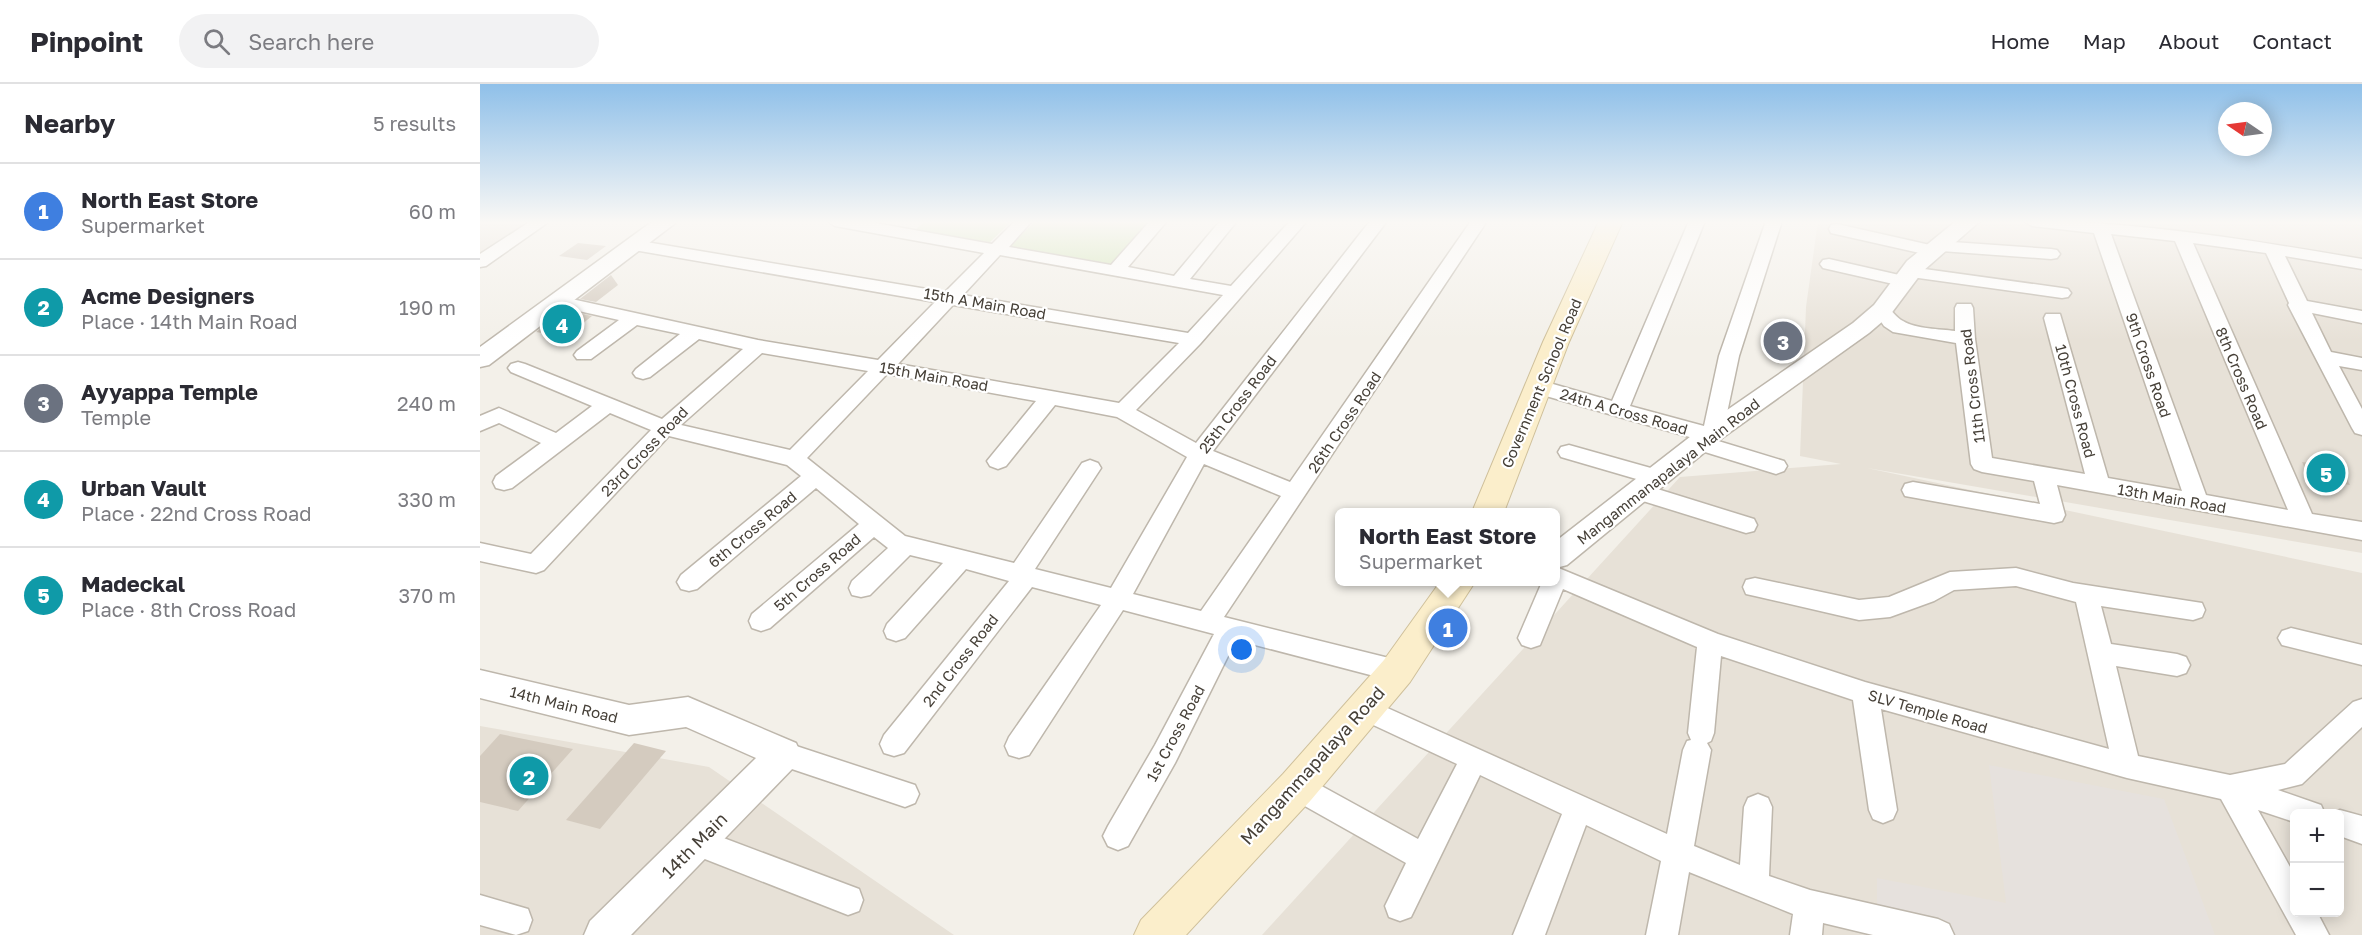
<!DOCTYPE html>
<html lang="en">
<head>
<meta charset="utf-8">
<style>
	:root { --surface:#fff; --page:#f2f2f3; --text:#2b2b33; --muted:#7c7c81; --line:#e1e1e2; --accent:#ea3f28 }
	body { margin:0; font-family:"Golos Text",sans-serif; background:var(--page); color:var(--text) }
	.controls { position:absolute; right:18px; bottom:18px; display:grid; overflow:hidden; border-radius:9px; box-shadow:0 3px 15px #0003 }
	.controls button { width:54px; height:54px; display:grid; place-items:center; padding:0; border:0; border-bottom:2px solid var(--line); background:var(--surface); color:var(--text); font:30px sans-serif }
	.compass { position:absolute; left:1738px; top:18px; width:54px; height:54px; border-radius:50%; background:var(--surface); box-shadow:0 3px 15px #0003; rotate:283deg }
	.you { position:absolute; left:762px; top:566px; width:21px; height:21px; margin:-15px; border:4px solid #fff; border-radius:50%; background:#1a73e8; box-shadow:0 0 0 9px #1a73e833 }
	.badge { display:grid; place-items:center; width:39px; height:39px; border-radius:50%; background:var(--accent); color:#fff; font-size:20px; font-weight:700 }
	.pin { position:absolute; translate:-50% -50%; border:3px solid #fff; box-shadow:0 2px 6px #0006 }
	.popup { position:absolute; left:855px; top:424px; width:225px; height:78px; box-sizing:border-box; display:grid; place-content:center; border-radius:9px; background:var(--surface); filter:drop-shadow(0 2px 4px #0005); font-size:20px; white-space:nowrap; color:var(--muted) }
	.popup b { font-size:22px; color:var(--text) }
	.popup::after { content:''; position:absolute; left:50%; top:100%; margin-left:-12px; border:12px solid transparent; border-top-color:var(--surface) }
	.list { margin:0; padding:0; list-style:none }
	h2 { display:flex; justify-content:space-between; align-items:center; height:78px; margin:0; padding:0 24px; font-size:26px }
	h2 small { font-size:20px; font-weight:400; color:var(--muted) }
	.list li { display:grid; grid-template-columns:39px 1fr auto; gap:18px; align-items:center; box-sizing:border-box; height:96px; padding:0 24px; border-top:2px solid var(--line) }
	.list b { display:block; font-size:22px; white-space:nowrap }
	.list p { margin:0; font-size:20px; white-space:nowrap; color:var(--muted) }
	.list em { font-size:20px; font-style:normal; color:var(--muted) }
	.icon { flex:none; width:33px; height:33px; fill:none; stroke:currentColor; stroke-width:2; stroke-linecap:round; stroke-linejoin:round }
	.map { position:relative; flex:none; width:1882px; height:851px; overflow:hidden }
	header { display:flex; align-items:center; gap:36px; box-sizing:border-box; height:84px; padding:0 30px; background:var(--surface); border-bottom:2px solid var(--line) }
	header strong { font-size:28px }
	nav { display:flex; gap:33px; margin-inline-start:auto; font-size:21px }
	.search { width:420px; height:54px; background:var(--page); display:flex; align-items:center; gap:15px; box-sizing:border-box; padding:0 21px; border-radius:33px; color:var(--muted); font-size:22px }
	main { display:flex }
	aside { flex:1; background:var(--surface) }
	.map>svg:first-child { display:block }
	.residential { fill:#e7e1d7; fill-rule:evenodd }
	.industrial { fill:#e6e1dd }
	.green { fill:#d0e4b4 }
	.building { fill:#d4cbbf }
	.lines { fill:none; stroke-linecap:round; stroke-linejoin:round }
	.minor-casing { stroke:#beb7ac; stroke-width:3 }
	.tertiary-casing { stroke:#beb7ac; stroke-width:3 }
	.secondary-casing { stroke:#cfc09b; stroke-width:2 }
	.minor { fill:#fff; fill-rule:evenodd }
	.tertiary { fill:#fff; fill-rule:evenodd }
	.secondary { fill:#fbeecb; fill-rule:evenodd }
	.labels { text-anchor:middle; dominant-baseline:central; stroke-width:4.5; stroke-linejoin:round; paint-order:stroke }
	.street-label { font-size:15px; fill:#464038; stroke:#fff }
	.near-street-label { font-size:18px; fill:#464038; stroke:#fff }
</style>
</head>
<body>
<header>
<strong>Pinpoint</strong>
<div class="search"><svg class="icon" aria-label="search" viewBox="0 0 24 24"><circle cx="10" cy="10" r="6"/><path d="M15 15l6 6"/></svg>Search here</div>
<nav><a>Home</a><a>Map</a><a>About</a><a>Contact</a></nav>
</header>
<main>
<aside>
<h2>Nearby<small>5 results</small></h2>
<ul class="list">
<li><span class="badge" style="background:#3f7fe0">1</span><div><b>North East Store</b><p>Supermarket</p></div><em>60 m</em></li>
<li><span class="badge" style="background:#0f9aa8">2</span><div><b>Acme Designers</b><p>Place · 14th Main Road</p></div><em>190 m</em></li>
<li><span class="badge" style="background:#6b7280">3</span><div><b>Ayyappa Temple</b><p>Temple</p></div><em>240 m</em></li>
<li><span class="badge" style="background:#0f9aa8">4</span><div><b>Urban Vault</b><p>Place · 22nd Cross Road</p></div><em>330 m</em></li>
<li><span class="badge" style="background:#0f9aa8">5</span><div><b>Madeckal</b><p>Place · 8th Cross Road</p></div><em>370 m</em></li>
</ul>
</aside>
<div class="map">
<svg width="1882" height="851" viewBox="0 0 1882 851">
	<rect width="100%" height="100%" fill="#f3f0e9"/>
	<g class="residential">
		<path d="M 0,137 L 48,137 L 0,169 Z"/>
		<path d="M 1338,137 L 1882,137 L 1882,469 L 1387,384 L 1882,489 L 1882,851 L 782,851 L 1200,393 L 1361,380 L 1320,372 L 1326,223 ZM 1814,730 L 1860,730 L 1860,828 L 1814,828 Z"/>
		<path d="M 0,642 L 229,683 L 474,851 L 0,851 Z"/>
	</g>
	<path class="industrial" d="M 1509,681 L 1684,715 L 1735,851 L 1397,851 L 1397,794 L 1526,819 Z"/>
	<g class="green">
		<path d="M 445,137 L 532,137 L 509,159 L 435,146 Z"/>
		<path d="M 555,137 L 673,137 L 635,182 L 529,164 Z"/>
	</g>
	<g class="building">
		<path d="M 98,159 L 126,162 L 107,176 L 79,172 Z"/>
		<path d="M 131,191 L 138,201 L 116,218 L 100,215 Z"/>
		<path d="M 85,226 L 112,232 L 86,253 L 56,248 Z"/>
		<path d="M 1822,378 L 1861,384 L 1870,401 L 1830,395 Z"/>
		<path d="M 20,650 L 93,665 L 38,727 L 0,718 L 0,672 Z"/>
		<path d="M 154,659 L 186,667 L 120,745 L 86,736 Z"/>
	</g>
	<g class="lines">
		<defs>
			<g id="minor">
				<path d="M 51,137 L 70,137 L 6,182 L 0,183 L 0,170 Z"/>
				<path d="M 347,137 L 384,137 L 512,160 L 535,137 L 552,137 L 529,163 L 631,181 L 670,137 L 687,137 L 648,183 L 694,192 L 740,137 L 757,137 L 710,195 L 751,202 L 810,137 L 827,137 L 720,260 L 656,326 L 716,359 L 890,137 L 907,137 L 733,367 L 810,398 L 991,137 L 1007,137 L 744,533 L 917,576 L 926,579 L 930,587 L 926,595 L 917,598 L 756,556 L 695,679 L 648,762 L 638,766 L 628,762 L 623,752 L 628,742 L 675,661 L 734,550 L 643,526 L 549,671 L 539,674 L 529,671 L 525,662 L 529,653 L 621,521 L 552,503 L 424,669 L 414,672 L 404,669 L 400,660 L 404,651 L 529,497 L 486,485 L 425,554 L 416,557 L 407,554 L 404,547 L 407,540 L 463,479 L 430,471 L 390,511 L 381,513 L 372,511 L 369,504 L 372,497 L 408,464 L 394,453 L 290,544 L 281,547 L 272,544 L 269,537 L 272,530 L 379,440 L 336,404 L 217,505 L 209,507 L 201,505 L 197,498 L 201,491 L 321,392 L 307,381 L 189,352 L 64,486 L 56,489 L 0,477 L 0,459 L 51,470 L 171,346 L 130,329 L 32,404 L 24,406 L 16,404 L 13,398 L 16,392 L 61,359 L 19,339 L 0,347 L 0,332 L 19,324 L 76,349 L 112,322 L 31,288 L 28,284 L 31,280 L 38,278 L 45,280 L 182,335 L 263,265 L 219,255 L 170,293 L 163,295 L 156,293 L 153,289 L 156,285 L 200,250 L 157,241 L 111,275 L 97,275 L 94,271 L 97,267 L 139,236 L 72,221 L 69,217 L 72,213 L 78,212 L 278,256 L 398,276 L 455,218 L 154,166 L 148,165 L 145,161 L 148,157 L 154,156 L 465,208 L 504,169 L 355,142 ZM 520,171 L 743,211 L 708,249 L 483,211 ZM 473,221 L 699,259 L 639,319 L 418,280 ZM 282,269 L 388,287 L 310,366 L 201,341 ZM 407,290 L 556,317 L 507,377 L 510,382 L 518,385 L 526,382 L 575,321 L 637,333 L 707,373 L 631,504 L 555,485 L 621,384 L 618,379 L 610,376 L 602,379 L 534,479 L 425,452 L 327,374 ZM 724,380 L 801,412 L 721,527 L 653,510 Z"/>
				<path d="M 1209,137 L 1225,137 L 1150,322 L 1224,342 L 1239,272 L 1286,137 L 1302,137 L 1259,272 L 1243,348 L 1235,356 L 1304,377 L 1307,382 L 1304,387 L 1296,390 L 1212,364 L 1208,359 L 1213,354 L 1052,308 L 1049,303 L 1052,298 L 1059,296 L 1132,317 Z"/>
				<path d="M 1544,137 C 1658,137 1770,156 1882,175 L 1882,185 L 1805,172 L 1827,217 L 1882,227 L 1882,239 L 1832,229 L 1851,268 L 1882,274 L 1882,286 L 1859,282 L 1882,325 L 1882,351 L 1875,349 L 1872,344 L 1808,221 L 1809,219 L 1786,169 L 1713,159 L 1832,430 L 1882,438 L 1882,456 L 1577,401 L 1585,431 L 1582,437 L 1574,439 L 1425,412 L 1422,406 L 1425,400 L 1433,398 L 1560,420 L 1554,397 L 1502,388 L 1494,385 L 1491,380 L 1476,259 L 1413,248 L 1404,242 L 1393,226 L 1395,222 C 1411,218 1411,231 1423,237 C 1436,245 1460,245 1475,247 L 1475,224 L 1477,220 L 1491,220 L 1493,224 L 1495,255 L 1512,374 L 1605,390 L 1564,234 L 1566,230 L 1580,230 L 1628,394 L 1702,407 L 1614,149 L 1552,142 ZM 1631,150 L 1695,157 L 1808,426 L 1726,411 Z"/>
				<path d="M 1357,140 L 1450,161 L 1458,157 L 1571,165 L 1577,166 L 1580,170 L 1577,174 L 1571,175 L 1461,167 L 1453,172 L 1351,149 L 1349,145 L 1351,141 Z"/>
				<path d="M 1349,175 L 1428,193 L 1431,197 L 1428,201 L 1422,202 L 1343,184 L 1340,180 L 1343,176 Z"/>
				<path d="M 1430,183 L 1582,204 L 1588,205 L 1591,209 L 1588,213 L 1582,214 L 1424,192 L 1421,188 L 1424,184 Z"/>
				<path d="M 1089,361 L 1185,388 L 1188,393 L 1185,398 L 1177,401 L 1081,373 L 1078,368 L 1081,363 Z"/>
				<path d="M 1158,399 L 1274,435 L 1277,441 L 1274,447 L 1266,449 L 1150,413 L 1147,407 L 1150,401 Z"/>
				<path d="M 1076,483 L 1238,550 L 1385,598 L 1629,665 L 1596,518 L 1536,502 L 1474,506 L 1454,517 L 1410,533 L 1379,536 L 1275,512 L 1266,510 L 1263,503 L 1266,496 L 1275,494 L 1379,516 L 1409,513 L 1470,488 L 1536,484 L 1593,499 L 1722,519 L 1725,526 L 1722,533 L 1713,536 L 1621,522 L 1631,560 L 1697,570 L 1706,573 L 1710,581 L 1706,589 L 1697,592 L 1636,582 L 1658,672 L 1750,691 L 1805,680 L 1873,618 L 1882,615 L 1882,643 L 1822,700 L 1798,706 L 1841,721 L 1845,730 L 1814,730 L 1814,738 L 1778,726 L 1814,790 L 1814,828 L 1837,828 L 1849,851 L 1816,851 L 1741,715 L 1647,694 L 1401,625 L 1417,726 L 1413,735 L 1403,739 L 1393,735 L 1389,726 L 1373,616 L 1241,572 L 1234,649 L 1231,657 L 1227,659 L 1231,666 L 1214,762 L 1260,781 L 1264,723 L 1268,714 L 1278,710 L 1288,714 L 1292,723 L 1289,792 L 1330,806 L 1458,835 L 1469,840 L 1474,851 L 1393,851 L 1343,839 L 1342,851 L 1310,851 L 1313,830 L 1209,788 L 1198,851 L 1166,851 L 1181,777 L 1106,741 L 1065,851 L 1033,851 L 1082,730 L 1000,691 L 931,833 L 920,837 L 909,833 L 905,822 L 926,779 L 807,712 L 803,703 L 807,694 L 817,690 L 827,694 L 938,755 L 977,680 L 874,632 L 870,624 L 874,616 L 883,613 L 1187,750 L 1203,666 L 1207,657 L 1211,656 L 1208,649 L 1217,563 L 1083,505 L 1060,561 L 1051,564 L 1042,561 L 1038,554 L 1062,498 L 1076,498 Z"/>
				<path d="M 1811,544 L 1882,561 L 1882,581 L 1802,561 L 1798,554 L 1802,547 Z"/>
				<path d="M 304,658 L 435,701 L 439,710 L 435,719 L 425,723 L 294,679 L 290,670 L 294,661 Z"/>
				<path d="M 1860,726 L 1882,732 L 1882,760 L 1860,752 L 1860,730 L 1850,730 Z"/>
				<path d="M 217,744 L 379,805 L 383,816 L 379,827 L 368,831 L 207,768 L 202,758 L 207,748 Z"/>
				<path d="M 0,811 L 48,825 L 52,836 L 48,847 L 36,851 L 0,841 Z"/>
			</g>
			<g id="tertiary">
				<path d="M 173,137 L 198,137 L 9,281 L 0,283 L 0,263 Z"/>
				<path d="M 1476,137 L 1500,137 L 1443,187 L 1410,231 L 1389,249 L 1242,354 L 1087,481 L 1076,484 L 1076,457 L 1224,342 L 1373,239 L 1394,221 L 1427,177 Z"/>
				<path d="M 0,586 L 149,621 L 208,613 L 316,659 L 321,670 L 316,681 L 151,851 L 104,851 L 110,837 L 276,674 L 206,643 L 149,651 L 0,614 Z"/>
			</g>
			<g id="secondary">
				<path d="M 1119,137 L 1143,137 L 1089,258 L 1024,428 L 992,428 L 1063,258 Z"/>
				<path d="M 960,498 L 995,498 L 930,598 L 831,716 L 706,851 L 654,851 L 661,836 L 803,690 L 904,576 Z"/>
			</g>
		</defs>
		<use href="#minor" class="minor-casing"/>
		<use href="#tertiary" class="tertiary-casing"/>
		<use href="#secondary" class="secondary-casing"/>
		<use href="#minor" class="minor"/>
		<use href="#tertiary" class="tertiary"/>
		<use href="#secondary" class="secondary"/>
	</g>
	<linearGradient id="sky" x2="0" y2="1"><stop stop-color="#8fc0e9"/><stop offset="0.54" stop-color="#faf8f5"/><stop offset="1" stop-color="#faf8f5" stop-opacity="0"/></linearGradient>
	<rect width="1882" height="256" fill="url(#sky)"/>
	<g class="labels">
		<g class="street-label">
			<text transform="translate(505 219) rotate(10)">15th A Main Road</text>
			<text transform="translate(1669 281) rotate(71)">9th Cross Road</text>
			<text transform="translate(454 292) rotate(10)">15th Main Road</text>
			<text transform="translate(1762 294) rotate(67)">8th Cross Road</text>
			<text transform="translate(1061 299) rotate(-67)">Government School Road</text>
			<text transform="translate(1492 302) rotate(-97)">11th Cross Road</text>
			<text transform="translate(1596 317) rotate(75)">10th Cross Road</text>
			<text transform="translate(757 320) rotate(-53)">25th Cross Road</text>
			<text transform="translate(1144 327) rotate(16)">24th A Cross Road</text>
			<text transform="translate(864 338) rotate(-56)">26th Cross Road</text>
			<text transform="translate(164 367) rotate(-46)">23rd Cross Road</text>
			<text transform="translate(1188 387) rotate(-38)">Mangammanapalaya Main Road</text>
			<text transform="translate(1692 414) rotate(10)">13th Main Road</text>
			<text transform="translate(272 445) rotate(-40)">6th Cross Road</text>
			<text transform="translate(337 488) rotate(-41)">5th Cross Road</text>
			<text transform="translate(480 576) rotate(-52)">2nd Cross Road</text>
			<text transform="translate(84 620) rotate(14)">14th Main Road</text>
			<text transform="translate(1448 627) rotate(16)">SLV Temple Road</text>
			<text transform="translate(695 649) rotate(-62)">1st Cross Road</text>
		</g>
		<g class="near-street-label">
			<text transform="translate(832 681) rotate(-48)">Mangammapalaya Road</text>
			<text transform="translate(214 761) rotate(-45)">14th Main</text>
		</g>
	</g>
</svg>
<div class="controls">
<button>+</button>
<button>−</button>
</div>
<svg class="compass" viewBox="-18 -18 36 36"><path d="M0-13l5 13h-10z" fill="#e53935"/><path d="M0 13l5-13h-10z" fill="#7c7c81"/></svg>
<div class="you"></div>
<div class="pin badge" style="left:968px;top:544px;background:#3f7fe0">1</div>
<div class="popup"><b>North East Store</b>Supermarket</div>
<div class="pin badge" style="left:49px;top:692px;background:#0f9aa8">2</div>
<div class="pin badge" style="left:1303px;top:257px;background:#6b7280">3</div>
<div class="pin badge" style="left:82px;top:240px;background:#0f9aa8">4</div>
<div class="pin badge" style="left:1846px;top:389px;background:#0f9aa8">5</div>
</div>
</main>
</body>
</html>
